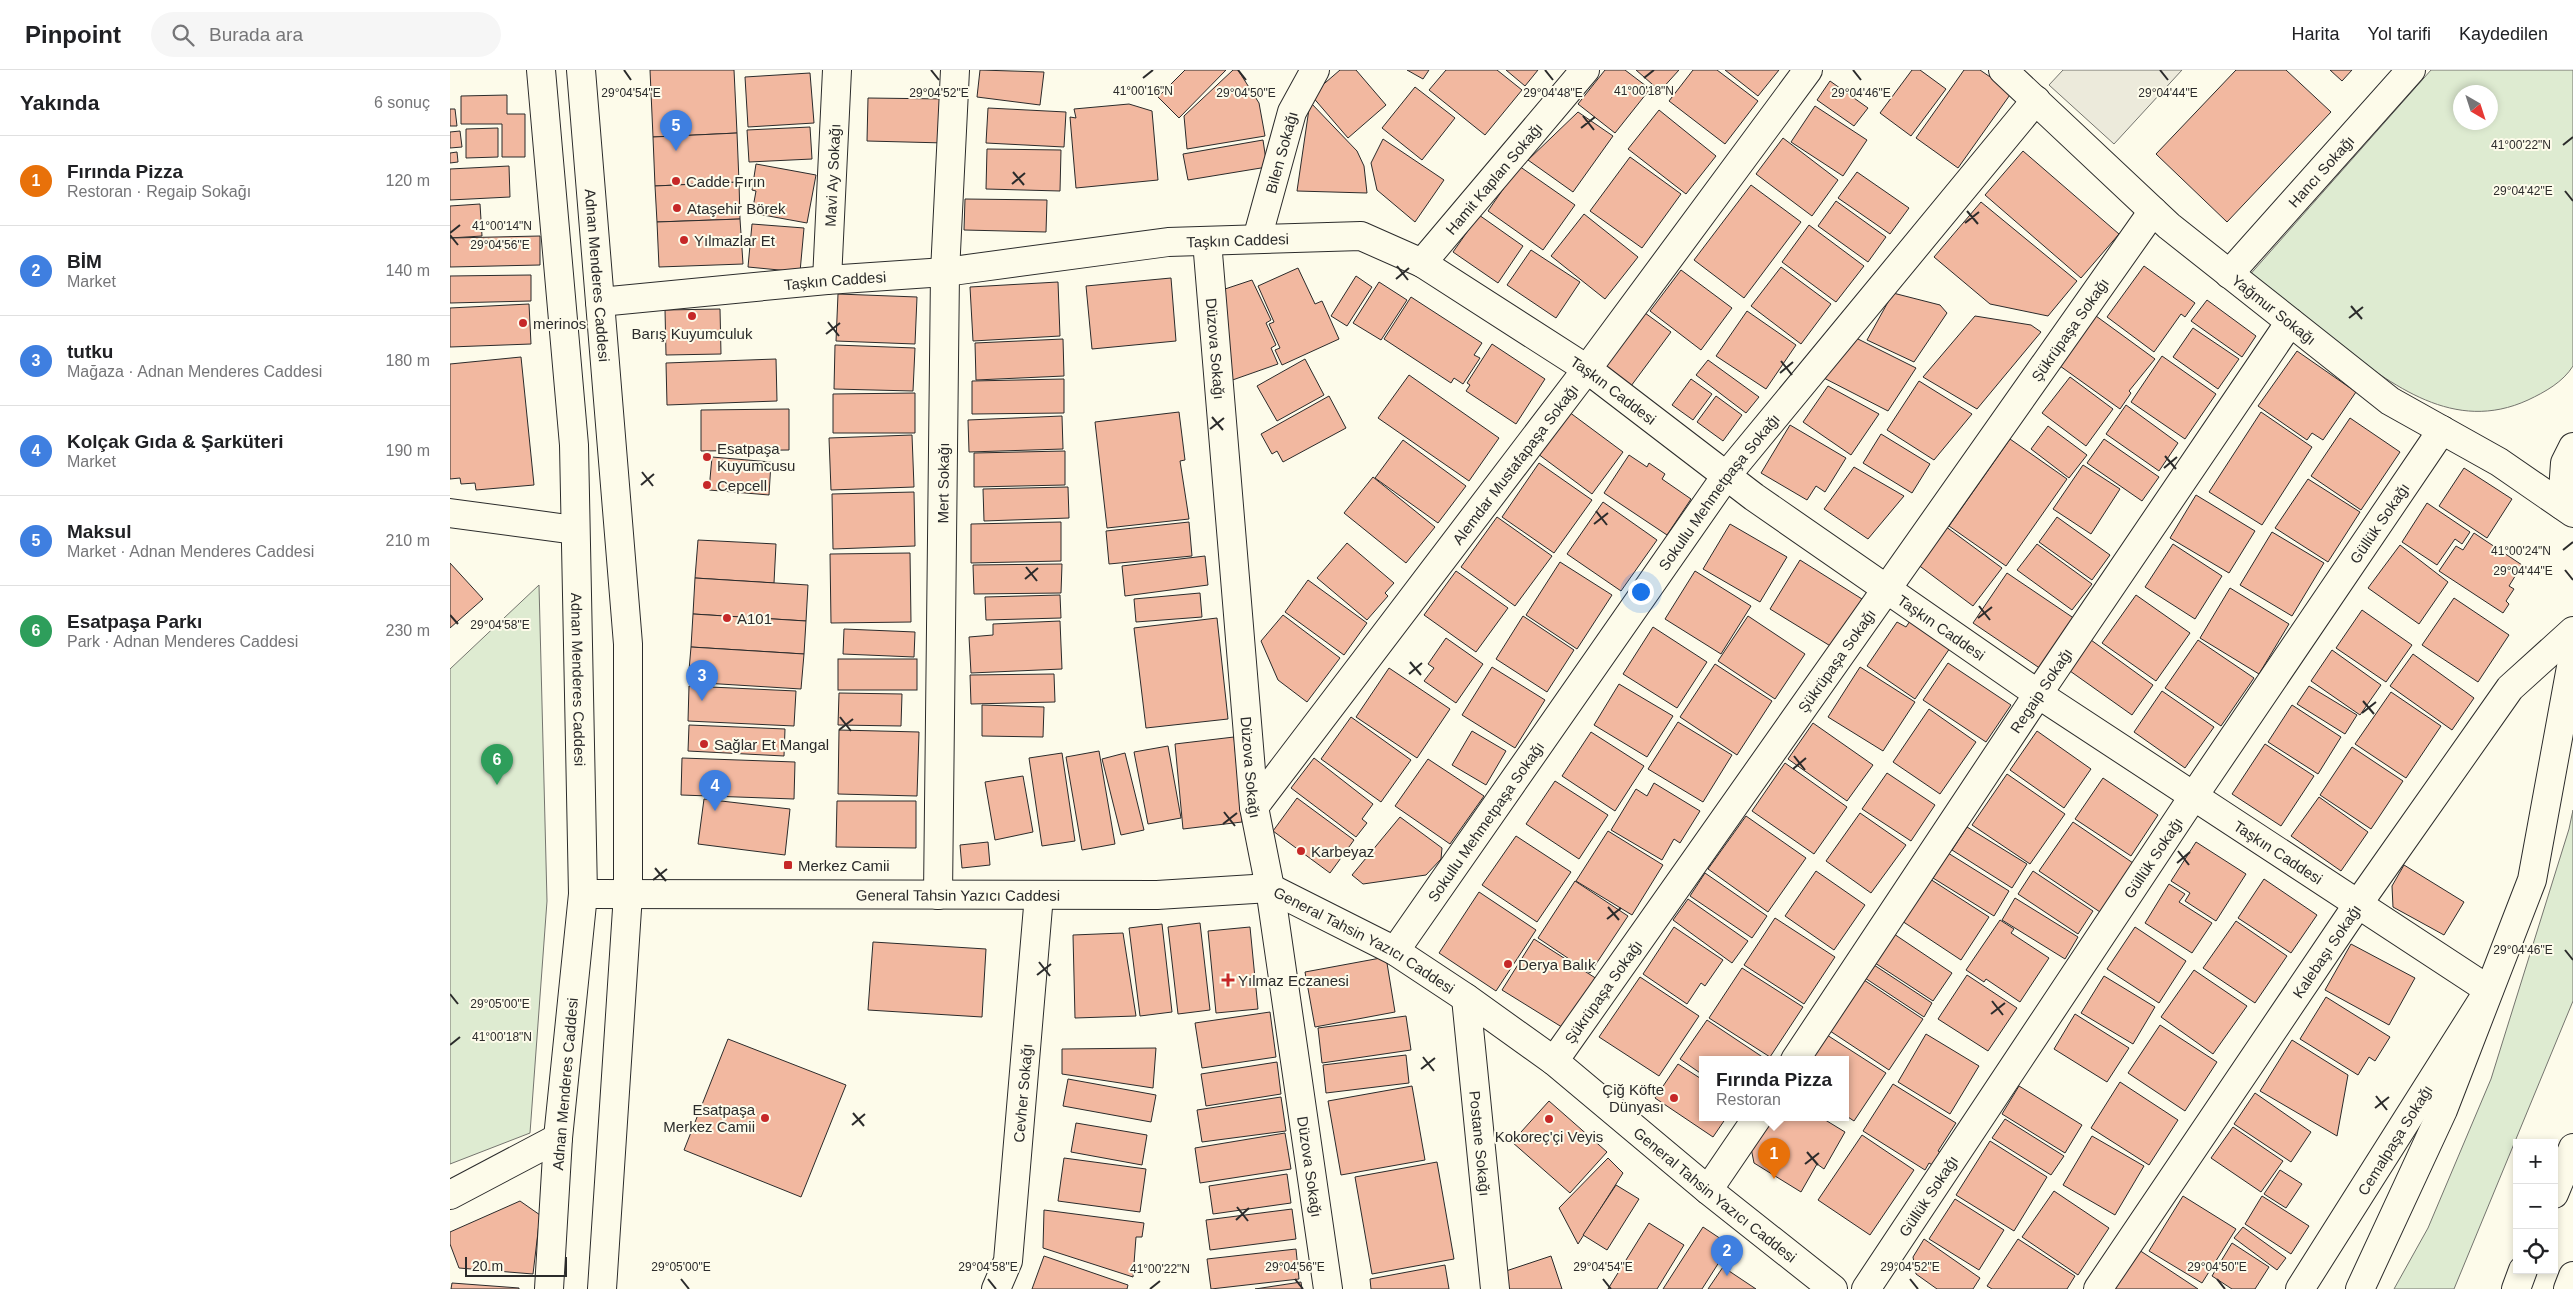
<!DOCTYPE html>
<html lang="tr">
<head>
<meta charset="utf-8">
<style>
	:root { --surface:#fff; --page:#f6f6f6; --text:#202124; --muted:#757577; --line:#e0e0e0; --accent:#2563eb }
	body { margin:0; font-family:Arial,sans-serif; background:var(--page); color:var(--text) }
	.controls { position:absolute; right:15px; bottom:15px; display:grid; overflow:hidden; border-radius:0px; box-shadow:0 2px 8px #0003 }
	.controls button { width:45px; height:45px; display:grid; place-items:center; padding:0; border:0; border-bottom:1px solid var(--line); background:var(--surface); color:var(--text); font:25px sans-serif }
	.compass { position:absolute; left:2003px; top:15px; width:45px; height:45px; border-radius:50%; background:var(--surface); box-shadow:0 2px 8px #0003; rotate:141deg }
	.scale { position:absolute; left:15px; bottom:12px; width:102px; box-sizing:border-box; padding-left:5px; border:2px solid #2b2b2b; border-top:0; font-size:14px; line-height:18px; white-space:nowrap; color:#2b2b2b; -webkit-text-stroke:4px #fdfbea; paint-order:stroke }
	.you { position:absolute; left:1190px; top:521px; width:18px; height:18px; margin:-12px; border:4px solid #fff; border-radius:50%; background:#1a73e8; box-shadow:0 0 0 8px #1a73e833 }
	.badge { display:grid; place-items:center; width:32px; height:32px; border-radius:50%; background:var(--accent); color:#fff; font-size:16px; font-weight:700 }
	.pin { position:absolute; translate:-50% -41px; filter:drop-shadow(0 1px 2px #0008) }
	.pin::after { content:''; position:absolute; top:26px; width:18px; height:15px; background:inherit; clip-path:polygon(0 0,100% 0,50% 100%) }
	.popup { position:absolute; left:1249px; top:986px; width:150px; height:65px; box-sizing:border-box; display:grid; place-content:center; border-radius:0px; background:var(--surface); filter:drop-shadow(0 1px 4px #0005); font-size:16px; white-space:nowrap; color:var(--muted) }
	.popup b { font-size:19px; color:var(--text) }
	.popup::after { content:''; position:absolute; left:50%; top:100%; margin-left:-10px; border:10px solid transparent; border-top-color:var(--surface) }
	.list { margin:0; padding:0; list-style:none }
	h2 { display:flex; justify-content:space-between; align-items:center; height:65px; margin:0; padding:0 20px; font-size:21px }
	h2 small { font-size:16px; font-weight:400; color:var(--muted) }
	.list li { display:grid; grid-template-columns:32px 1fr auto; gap:15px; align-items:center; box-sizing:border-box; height:90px; padding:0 20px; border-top:1px solid var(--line) }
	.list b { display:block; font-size:19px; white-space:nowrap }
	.list p { margin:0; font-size:16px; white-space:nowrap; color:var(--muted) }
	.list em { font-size:16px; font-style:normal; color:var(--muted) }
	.icon { flex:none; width:28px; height:28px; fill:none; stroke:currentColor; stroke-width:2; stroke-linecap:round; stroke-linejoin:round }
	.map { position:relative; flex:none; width:2123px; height:1219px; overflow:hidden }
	header { display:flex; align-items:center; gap:30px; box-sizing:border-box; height:70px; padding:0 25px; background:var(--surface); border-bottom:1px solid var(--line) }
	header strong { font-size:24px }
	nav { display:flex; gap:28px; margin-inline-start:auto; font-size:18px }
	.search { width:350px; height:45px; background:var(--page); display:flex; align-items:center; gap:12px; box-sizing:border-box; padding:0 18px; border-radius:28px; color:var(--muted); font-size:19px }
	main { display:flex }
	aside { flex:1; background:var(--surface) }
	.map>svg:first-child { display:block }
	.green { fill:#deebd1; stroke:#74746e; fill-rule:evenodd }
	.parking { fill:#eceadb; stroke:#74746e }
	.building { fill:#f2b8a0; stroke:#2b2b2b }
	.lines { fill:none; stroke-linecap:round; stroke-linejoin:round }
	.street-casing { stroke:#2b2b2b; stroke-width:30 }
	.secondary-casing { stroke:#2b2b2b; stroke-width:30 }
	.highway-casing { stroke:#2b2b2b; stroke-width:30 }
	.street { stroke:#fdfbea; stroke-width:28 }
	.secondary { stroke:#fdfbea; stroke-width:28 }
	.highway { stroke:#fdfbea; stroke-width:28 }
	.ticks { fill:none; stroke:#2b2b2b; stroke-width:2 }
	.poi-dot { fill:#c62828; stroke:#fdfbea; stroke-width:2 }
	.labels { text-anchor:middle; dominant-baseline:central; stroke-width:4; stroke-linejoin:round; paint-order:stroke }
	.street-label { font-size:15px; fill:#2b2b2b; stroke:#fdfbea }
	.poi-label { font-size:15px; fill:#2b2b2b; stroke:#fdfbea; text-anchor:start }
	.ticks-label { font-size:12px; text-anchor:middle; fill:#2b2b2b; stroke:#fdfbea; stroke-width:4; stroke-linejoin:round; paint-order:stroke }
</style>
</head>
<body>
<header>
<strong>Pinpoint</strong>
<div class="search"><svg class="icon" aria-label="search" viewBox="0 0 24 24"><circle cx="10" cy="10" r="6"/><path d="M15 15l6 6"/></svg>Burada ara</div>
<nav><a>Harita</a><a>Yol tarifi</a><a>Kaydedilen</a></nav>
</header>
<main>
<aside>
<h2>Yakında<small>6 sonuç</small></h2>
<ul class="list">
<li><span class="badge" style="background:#e8710a">1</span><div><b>Fırında Pizza</b><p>Restoran · Regaip Sokağı</p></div><em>120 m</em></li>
<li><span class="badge" style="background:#3f7fe0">2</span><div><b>BİM</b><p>Market</p></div><em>140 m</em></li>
<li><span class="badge" style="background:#3f7fe0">3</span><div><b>tutku</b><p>Mağaza · Adnan Menderes Caddesi</p></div><em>180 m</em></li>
<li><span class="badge" style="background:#3f7fe0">4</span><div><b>Kolçak Gıda &amp; Şarküteri</b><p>Market</p></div><em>190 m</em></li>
<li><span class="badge" style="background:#3f7fe0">5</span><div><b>Maksul</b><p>Market · Adnan Menderes Caddesi</p></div><em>210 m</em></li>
<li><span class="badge" style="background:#2e9e5b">6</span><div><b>Esatpaşa Parkı</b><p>Park · Adnan Menderes Caddesi</p></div><em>230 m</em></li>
</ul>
</aside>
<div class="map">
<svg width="2123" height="1219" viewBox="0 0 2123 1219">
	<rect width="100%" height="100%" fill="#fdfbea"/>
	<g class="green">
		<path d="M 1981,0 L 2123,0 L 2123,296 C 2113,312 2095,322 2078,330 C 2004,364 1943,315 1886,273 C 1856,251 1827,230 1797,208 ZM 2010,22 L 2040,22 L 2040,52 L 2010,52 Z"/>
		<path d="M 89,515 L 97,831 L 80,1063 L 0,1094 L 0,599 Z"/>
		<path d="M 2123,740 L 2123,931 L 2004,1219 L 1944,1219 L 1978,1158 L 2041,1009 L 2119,759 Z"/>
	</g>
	<path class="parking" d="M 1613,0 L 1732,0 L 1664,74 L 1599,15 Z"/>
	<g class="building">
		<path d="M 200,0 L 284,0 L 287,63 L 203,67 Z"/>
		<path d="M 530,0 L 594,2 L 590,35 L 527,27 Z"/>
		<path d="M 735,0 L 776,0 L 729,48 L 708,27 Z"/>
		<path d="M 783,0 L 788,0 L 809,33 L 815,66 L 737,79 L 734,46 Z"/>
		<path d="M 890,0 L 906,0 L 936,35 L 898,68 L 861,25 Z"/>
		<path d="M 957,0 L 979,0 L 973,9 Z"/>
		<path d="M 996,0 L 1047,0 L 1072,20 L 1035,65 L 979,20 Z"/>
		<path d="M 1056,0 L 1088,0 L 1075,16 Z"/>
		<path d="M 1155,0 L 1175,0 L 1200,19 L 1165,63 L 1128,34 Z"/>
		<path d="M 1186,0 L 1229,0 L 1210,21 Z"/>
		<path d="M 1243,0 L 1267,0 L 1308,31 L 1275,74 L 1219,31 Z"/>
		<path d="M 1275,0 L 1329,0 L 1308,26 Z"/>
		<path d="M 1462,0 L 1470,0 L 1496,19 L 1461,66 L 1430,43 Z"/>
		<path d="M 1514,0 L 1530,0 L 1562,22 L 1508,98 L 1466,68 Z"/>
		<path d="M 1786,0 L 1836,0 L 1881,42 L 1777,152 L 1706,84 Z"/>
		<path d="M 1880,0 L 1902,0 L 1892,11 Z"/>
		<path d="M 360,3 L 364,53 L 298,57 L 295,7 Z"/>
		<path d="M 1380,11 L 1418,38 L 1404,56 L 1367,30 Z"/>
		<path d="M 965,17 L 1005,48 L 972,90 L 932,58 Z"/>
		<path d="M 57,25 L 57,44 L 75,44 L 75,87 L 52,87 L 52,54 L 11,54 L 11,26 Z"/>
		<path d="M 418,28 L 496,29 L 495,73 L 417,71 Z"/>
		<path d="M 860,32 L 907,81 L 914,96 L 917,123 L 847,121 Z"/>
		<path d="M 679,34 L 702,41 L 708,110 L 626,118 L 620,47 L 626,48 L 624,39 Z"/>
		<path d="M 1365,36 L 1417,70 L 1393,106 L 1341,72 Z"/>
		<path d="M 538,38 L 616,42 L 614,77 L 536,73 Z"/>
		<path d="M 0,39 L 5,39 L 7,56 L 0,56 Z"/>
		<path d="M 1209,40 L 1266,86 L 1236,124 L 1178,79 Z"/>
		<path d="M 1128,42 L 1163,66 L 1123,122 L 1078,90 Z"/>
		<path d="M 360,57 L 362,89 L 299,92 L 297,60 Z"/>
		<path d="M 48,58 L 48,87 L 16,88 L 16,59 Z"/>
		<path d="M 10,61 L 12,77 L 0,78 L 0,62 Z"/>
		<path d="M 287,63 L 289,112 L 205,116 L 203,67 Z"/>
		<path d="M 1333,68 L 1388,110 L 1362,146 L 1306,104 Z"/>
		<path d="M 933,69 L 994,110 L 965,152 L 927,120 L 921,93 Z"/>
		<path d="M 813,70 L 817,97 L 738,110 L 733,84 Z"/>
		<path d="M 537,79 L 611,80 L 610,121 L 536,119 Z"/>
		<path d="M 1573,81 L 1669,164 L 1631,208 L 1535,125 Z"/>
		<path d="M 7,82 L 8,92 L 0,93 L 0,83 Z"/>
		<path d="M 1180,87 L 1231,124 L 1192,178 L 1140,141 Z"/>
		<path d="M 306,94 L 366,105 L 357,153 L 302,143 L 306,121 L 302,120 Z"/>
		<path d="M 59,96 L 60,127 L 0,130 L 0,99 Z"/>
		<path d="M 1069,96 L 1125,135 L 1093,180 L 1038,141 Z"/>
		<path d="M 1407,102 L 1459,138 L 1440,164 L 1388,128 Z"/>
		<path d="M 289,112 L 290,149 L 207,152 L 205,116 Z"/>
		<path d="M 1301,115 L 1351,152 L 1294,228 L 1244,190 Z"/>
		<path d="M 515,129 L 597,130 L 596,162 L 514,160 Z"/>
		<path d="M 1386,131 L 1436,167 L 1418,192 L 1368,156 Z"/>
		<path d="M 1531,132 L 1627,211 L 1598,246 L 1540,234 L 1484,187 Z"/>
		<path d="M 30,134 L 32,166 L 0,168 L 0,136 Z"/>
		<path d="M 1134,144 L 1188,187 L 1155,229 L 1101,186 Z"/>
		<path d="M 1029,145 L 1073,176 L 1048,213 L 1003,182 Z"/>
		<path d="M 290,149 L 293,194 L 209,197 L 207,152 Z"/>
		<path d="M 302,154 L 354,158 L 350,202 L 298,197 Z"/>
		<path d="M 1359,155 L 1414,196 L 1386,232 L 1332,192 Z"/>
		<path d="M 90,166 L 90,195 L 0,197 L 0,168 Z"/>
		<path d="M 1081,180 L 1130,212 L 1106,248 L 1057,215 Z"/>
		<path d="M 1694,196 L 1745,233 L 1735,247 L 1731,244 L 1704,282 L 1657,247 Z"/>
		<path d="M 1331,197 L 1381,234 L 1351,274 L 1301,236 Z"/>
		<path d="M 848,198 L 865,234 L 872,231 L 889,269 L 832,295 L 825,280 L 830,278 L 819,254 L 824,252 L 808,216 Z"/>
		<path d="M 1231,200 L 1282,238 L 1251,280 L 1200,241 Z"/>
		<path d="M 81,205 L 81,231 L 0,233 L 0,206 Z"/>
		<path d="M 906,206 L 922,217 L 897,256 L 881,246 Z"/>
		<path d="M 721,208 L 726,271 L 642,279 L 636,216 Z"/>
		<path d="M 802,210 L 821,250 L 816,253 L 826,275 L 821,278 L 828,294 L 774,313 L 769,221 Z"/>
		<path d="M 608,212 L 610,266 L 523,271 L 520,217 Z"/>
		<path d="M 929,212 L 957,230 L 931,270 L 903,253 Z"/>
		<path d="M 1443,223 L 1490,235 L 1497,243 L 1464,292 L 1417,270 Z"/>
		<path d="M 388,224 L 467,227 L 465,274 L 386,271 Z"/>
		<path d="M 961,227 L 1032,273 L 1024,285 L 1030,288 L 1013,314 L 1004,308 L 1001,313 L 934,269 Z"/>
		<path d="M 1757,230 L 1806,266 L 1792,287 L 1741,251 Z"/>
		<path d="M 79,234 L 81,274 L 0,277 L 0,238 Z"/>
		<path d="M 270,239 L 271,284 L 216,285 L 215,240 Z"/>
		<path d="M 1191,240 L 1221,262 L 1181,316 L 1151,293 Z"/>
		<path d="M 1297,241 L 1346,275 L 1316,319 L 1266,286 Z"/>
		<path d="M 1525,246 L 1581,255 L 1591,262 L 1527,339 L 1473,307 Z"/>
		<path d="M 1646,246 L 1705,289 L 1679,321 L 1681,323 L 1670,339 L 1610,296 Z"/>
		<path d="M 1743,258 L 1789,289 L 1768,319 L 1723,287 Z"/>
		<path d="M 1400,265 L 1466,298 L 1438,341 L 1370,306 Z"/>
		<path d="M 613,269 L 614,306 L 526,310 L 525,273 Z"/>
		<path d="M 1042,274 L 1095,309 L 1066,354 L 1016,321 L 1020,315 L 1017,313 Z"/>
		<path d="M 385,275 L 465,278 L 463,321 L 384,319 Z"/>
		<path d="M 1847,281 L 1906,322 L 1873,370 L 1862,363 L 1857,370 L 1808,336 Z"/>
		<path d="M 1712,286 L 1766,324 L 1735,369 L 1681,332 Z"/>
		<path d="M 71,287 L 84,415 L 26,420 L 25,413 L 11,414 L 10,408 L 0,409 L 0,294 Z"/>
		<path d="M 326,289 L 327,331 L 217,335 L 216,293 Z"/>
		<path d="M 855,289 L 874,325 L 827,351 L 807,316 Z"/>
		<path d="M 1258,290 L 1309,327 L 1296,343 L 1246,305 Z"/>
		<path d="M 959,305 L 1049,368 L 1019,411 L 928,348 Z"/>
		<path d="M 1620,307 L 1663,339 L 1636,376 L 1592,343 Z"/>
		<path d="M 614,309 L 614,343 L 522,344 L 522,311 Z"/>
		<path d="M 1241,309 L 1262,324 L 1243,350 L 1222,335 Z"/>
		<path d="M 1469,311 L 1522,344 L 1484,390 L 1437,360 Z"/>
		<path d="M 1378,316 L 1429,344 L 1401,385 L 1353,352 Z"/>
		<path d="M 465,323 L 465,363 L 383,363 L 383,324 Z"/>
		<path d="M 879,326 L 896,358 L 833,392 L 827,381 L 822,384 L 811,364 Z"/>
		<path d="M 1266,326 L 1292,345 L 1273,371 L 1247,352 Z"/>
		<path d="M 1676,335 L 1728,373 L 1709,401 L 1656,364 Z"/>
		<path d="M 339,339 L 339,380 L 251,381 L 251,340 Z"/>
		<path d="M 1115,339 L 1173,382 L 1142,424 L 1084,381 Z"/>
		<path d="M 729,342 L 735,390 L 730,391 L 739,449 L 657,458 L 645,352 Z"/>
		<path d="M 1811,342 L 1862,377 L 1812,455 L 1759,422 Z"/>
		<path d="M 612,346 L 613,379 L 519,382 L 518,350 Z"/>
		<path d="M 1900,348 L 1950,382 L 1911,440 L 1861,406 Z"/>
		<path d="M 1340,355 L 1396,388 L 1375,422 L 1366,416 L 1357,430 L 1311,403 Z"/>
		<path d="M 1598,356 L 1637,385 L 1619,408 L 1581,379 Z"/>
		<path d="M 1431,364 L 1480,394 L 1462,423 L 1413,393 Z"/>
		<path d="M 462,365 L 464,417 L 381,420 L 379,368 Z"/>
		<path d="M 1560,369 L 1617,409 L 1556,496 L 1499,456 Z"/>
		<path d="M 1654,369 L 1709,407 L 1692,431 L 1637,393 Z"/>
		<path d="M 953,370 L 1016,416 L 988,453 L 925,408 Z"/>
		<path d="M 615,381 L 615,415 L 524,417 L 524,383 Z"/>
		<path d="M 1179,385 L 1197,397 L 1199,393 L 1215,404 L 1212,409 L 1241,429 L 1217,465 L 1154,423 Z"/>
		<path d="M 262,387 L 321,392 L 319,425 L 259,420 Z"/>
		<path d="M 1089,393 L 1142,430 L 1104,483 L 1052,447 Z"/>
		<path d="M 1633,395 L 1670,419 L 1641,464 L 1603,439 Z"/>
		<path d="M 1404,397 L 1454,426 L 1418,469 L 1374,439 Z"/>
		<path d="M 2014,398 L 2062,429 L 2037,468 L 1989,436 Z"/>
		<path d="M 923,407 L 985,457 L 956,493 L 894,443 Z"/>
		<path d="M 1858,409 L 1910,442 L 1878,492 L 1825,458 Z"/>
		<path d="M 618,417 L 619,448 L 534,451 L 533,419 Z"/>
		<path d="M 464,422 L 465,476 L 383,479 L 382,424 Z"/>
		<path d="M 1746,425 L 1805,461 L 1779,503 L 1720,468 Z"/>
		<path d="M 1153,432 L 1207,470 L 1171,521 L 1117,484 Z"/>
		<path d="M 1977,433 L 2020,462 L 2012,474 L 2005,469 L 1987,495 L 1952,472 Z"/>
		<path d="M 1047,447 L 1102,486 L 1065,536 L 1011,497 Z"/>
		<path d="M 1607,447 L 1660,485 L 1642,510 L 1589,472 Z"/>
		<path d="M 611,452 L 611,491 L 521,493 L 521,454 Z"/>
		<path d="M 739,452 L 742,486 L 659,494 L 656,461 Z"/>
		<path d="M 1280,454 L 1337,487 L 1310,532 L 1253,499 Z"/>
		<path d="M 1495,456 L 1552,498 L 1523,536 L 1467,494 Z"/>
		<path d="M 1822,462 L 1874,493 L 1842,546 L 1790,515 Z"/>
		<path d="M 2024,463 L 2072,495 L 2059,516 L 2064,519 L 2056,531 L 2059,534 L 2053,543 L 1989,501 L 2006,476 L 2013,480 Z"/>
		<path d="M 248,470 L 326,474 L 324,513 L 245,508 Z"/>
		<path d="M 897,473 L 944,513 L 935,523 L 938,526 L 917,550 L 867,508 Z"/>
		<path d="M 1587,474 L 1642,514 L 1622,540 L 1567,500 Z"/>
		<path d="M 1723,474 L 1772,506 L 1745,549 L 1695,517 Z"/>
		<path d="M 1950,475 L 1998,512 L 1969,554 L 1918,518 Z"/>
		<path d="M 460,483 L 461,552 L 381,553 L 380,484 Z"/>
		<path d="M 755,486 L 758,515 L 675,526 L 672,496 Z"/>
		<path d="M 1350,490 L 1412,529 L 1382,577 L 1320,539 Z"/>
		<path d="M 1110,492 L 1162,525 L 1127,579 L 1076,545 Z"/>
		<path d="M 0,493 L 33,529 L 0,558 Z"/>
		<path d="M 612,494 L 611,523 L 524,524 L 523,495 Z"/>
		<path d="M 1006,501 L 1058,538 L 1026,582 L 974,545 Z"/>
		<path d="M 1245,501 L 1301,536 L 1271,584 L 1215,549 Z"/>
		<path d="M 1557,503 L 1625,549 L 1591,599 L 1523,553 Z"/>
		<path d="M 245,508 L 358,515 L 356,551 L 243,544 Z"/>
		<path d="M 858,510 L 917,553 L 894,585 L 835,542 Z"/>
		<path d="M 1780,518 L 1839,554 L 1809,604 L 1750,568 Z"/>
		<path d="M 750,523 L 752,547 L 686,552 L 684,529 Z"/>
		<path d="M 610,525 L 611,548 L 536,550 L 535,527 Z"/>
		<path d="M 1686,525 L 1740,563 L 1706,611 L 1652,573 Z"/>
		<path d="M 2004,528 L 2059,565 L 2028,612 L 1972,575 Z"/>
		<path d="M 1912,540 L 1962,575 L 1936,612 L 1886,578 Z"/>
		<path d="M 243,544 L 356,551 L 354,584 L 241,577 Z"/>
		<path d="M 833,545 L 890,588 L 857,632 L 828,610 L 811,571 Z"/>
		<path d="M 1073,546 L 1124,580 L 1097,622 L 1046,589 Z"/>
		<path d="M 1298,546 L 1355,584 L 1325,629 L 1268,591 Z"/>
		<path d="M 767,548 L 778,649 L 696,658 L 684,558 Z"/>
		<path d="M 610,551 L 612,599 L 521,603 L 519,567 L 543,565 L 543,554 Z"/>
		<path d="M 1460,551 L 1500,578 L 1465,629 L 1417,596 L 1447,552 L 1456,557 Z"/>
		<path d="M 1203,557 L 1257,592 L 1227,638 L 1173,604 Z"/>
		<path d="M 394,559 L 465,562 L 464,587 L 393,584 Z"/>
		<path d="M 996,568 L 1033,594 L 1006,633 L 974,611 L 984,598 L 978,594 Z"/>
		<path d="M 1641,570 L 1703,615 L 1682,645 L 1620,601 Z"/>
		<path d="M 1748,570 L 1804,608 L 1771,656 L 1715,618 Z"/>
		<path d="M 241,577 L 354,584 L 351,619 L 238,612 Z"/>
		<path d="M 1882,580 L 1931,615 L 1910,645 L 1861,611 Z"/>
		<path d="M 1963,584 L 2024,628 L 2002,660 L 1940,616 Z"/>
		<rect x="388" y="589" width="79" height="31"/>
		<path d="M 1498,593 L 1561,635 L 1536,672 L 1473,630 Z"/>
		<path d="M 1265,594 L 1322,631 L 1287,685 L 1230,647 Z"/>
		<path d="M 1042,597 L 1095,630 L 1065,678 L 1012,645 Z"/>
		<path d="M 1410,597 L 1465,632 L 1433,681 L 1378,647 Z"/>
		<path d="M 939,598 L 1000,639 L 967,688 L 906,647 Z"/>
		<path d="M 604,604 L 605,632 L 521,634 L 520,605 Z"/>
		<path d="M 1169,614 L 1223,646 L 1197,687 L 1144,655 Z"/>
		<path d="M 239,616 L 346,621 L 344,656 L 238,651 Z"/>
		<path d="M 1859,616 L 1907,645 L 1895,664 L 1847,634 Z"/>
		<path d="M 1712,621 L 1764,657 L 1735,698 L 1684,662 Z"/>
		<path d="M 1941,622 L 1991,656 L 1956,708 L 1905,674 Z"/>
		<path d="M 389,623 L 452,624 L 451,656 L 388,655 Z"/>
		<path d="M 532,635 L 594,637 L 593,667 L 532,666 Z"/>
		<path d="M 1842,635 L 1891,667 L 1868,704 L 1818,672 Z"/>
		<path d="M 1479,639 L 1526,672 L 1490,724 L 1443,692 Z"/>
		<path d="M 901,647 L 961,690 L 931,732 L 871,689 Z"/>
		<path d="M 1228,652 L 1282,685 L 1253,732 L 1198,699 Z"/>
		<path d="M 1363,653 L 1423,695 L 1397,731 L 1338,689 Z"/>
		<path d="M 239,655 L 335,659 L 334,686 L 238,681 Z"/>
		<path d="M 389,660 L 469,662 L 467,726 L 388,724 Z"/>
		<path d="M 1022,661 L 1056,681 L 1036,715 L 1002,695 Z"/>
		<path d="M 1587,661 L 1641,699 L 1614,738 L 1560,700 Z"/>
		<path d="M 1141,662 L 1194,696 L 1165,741 L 1112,706 Z"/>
		<path d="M 784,667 L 792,752 L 733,759 L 725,674 Z"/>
		<path d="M 1815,674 L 1864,706 L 1831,756 L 1782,724 Z"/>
		<path d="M 718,676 L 731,748 L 698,754 L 684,682 Z"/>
		<path d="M 1902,677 L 1953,711 L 1921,759 L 1870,725 Z"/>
		<path d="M 649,681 L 665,774 L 632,780 L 616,687 Z"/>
		<path d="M 612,683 L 625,771 L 592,776 L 579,688 Z"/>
		<path d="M 675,683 L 694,760 L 671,765 L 652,689 Z"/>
		<path d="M 232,688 L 345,692 L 344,729 L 231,725 Z"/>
		<path d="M 864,688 L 923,734 L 912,749 L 917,753 L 906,767 L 841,718 Z"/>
		<path d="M 978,689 L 1034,726 L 1000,774 L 945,736 Z"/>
		<path d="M 1335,693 L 1397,737 L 1364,784 L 1302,741 Z"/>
		<path d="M 1437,703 L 1485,735 L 1461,771 L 1412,739 Z"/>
		<path d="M 1557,704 L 1615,744 L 1580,794 L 1522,755 Z"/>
		<path d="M 573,706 L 583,762 L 545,770 L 535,712 Z"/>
		<path d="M 1653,708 L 1708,745 L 1681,786 L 1625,749 Z"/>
		<path d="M 1105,711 L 1158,745 L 1129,789 L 1076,754 Z"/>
		<path d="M 1204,713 L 1250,741 L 1230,773 L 1224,769 L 1212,790 L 1161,760 L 1186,719 L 1197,726 Z"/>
		<path d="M 1869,727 L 1918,762 L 1891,801 L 1841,766 Z"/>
		<path d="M 847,728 L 904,770 L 880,803 L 823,761 Z"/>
		<path d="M 254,729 L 340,739 L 335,785 L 248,774 Z"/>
		<path d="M 387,731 L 466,731 L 466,778 L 386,777 Z"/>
		<path d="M 1410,743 L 1456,775 L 1421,823 L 1376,791 Z"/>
		<path d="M 1296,746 L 1356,788 L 1318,842 L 1258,799 Z"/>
		<path d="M 950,747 L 992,778 L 991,789 L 976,805 L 913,814 L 902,805 Z"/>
		<path d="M 1623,752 L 1683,793 L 1650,842 L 1589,801 Z"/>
		<path d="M 1517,757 L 1577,794 L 1562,818 L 1502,780 Z"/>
		<path d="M 1158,761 L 1213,795 L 1182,845 L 1126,811 Z"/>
		<path d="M 1066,766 L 1121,802 L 1087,852 L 1032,815 Z"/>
		<path d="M 538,772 L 540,795 L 512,798 L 510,775 Z"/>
		<path d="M 1746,772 L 1796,804 L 1766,851 L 1735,831 L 1740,823 L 1721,811 Z"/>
		<path d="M 1498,783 L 1559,821 L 1544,846 L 1483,808 Z"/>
		<path d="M 1954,795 L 2014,832 L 1994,865 L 1943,837 L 1942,816 Z"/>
		<path d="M 1366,801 L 1415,835 L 1384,880 L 1335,846 Z"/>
		<path d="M 1583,801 L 1643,841 L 1628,864 L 1568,824 Z"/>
		<path d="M 1255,803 L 1317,846 L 1302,868 L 1240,826 Z"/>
		<path d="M 1480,809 L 1539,847 L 1511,890 L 1452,851 Z"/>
		<path d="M 1814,809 L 1867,845 L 1841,883 L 1788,848 Z"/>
		<path d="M 1125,811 L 1178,846 L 1140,903 L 1088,868 Z"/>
		<path d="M 1719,814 L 1735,824 L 1729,832 L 1762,853 L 1742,883 L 1695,853 Z"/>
		<path d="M 1029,822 L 1086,860 L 1046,921 L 989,883 Z"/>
		<path d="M 1565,828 L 1628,867 L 1615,889 L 1552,850 Z"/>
		<path d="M 1238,829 L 1298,871 L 1282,893 L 1223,850 Z"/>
		<path d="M 1325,848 L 1385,887 L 1354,934 L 1294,895 Z"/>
		<path d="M 1550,850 L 1564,859 L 1561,863 L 1599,888 L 1570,932 L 1536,909 L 1534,912 L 1516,900 Z"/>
		<path d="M 1786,851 L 1837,886 L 1805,933 L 1753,898 Z"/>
		<path d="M 750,853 L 760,940 L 728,944 L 718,857 Z"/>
		<path d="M 712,854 L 722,942 L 690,946 L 679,858 Z"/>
		<path d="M 800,857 L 808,939 L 766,943 L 758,861 Z"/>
		<path d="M 1224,857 L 1273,890 L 1255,916 L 1251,913 L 1237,934 L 1193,904 Z"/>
		<path d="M 1685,857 L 1736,891 L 1709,933 L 1657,899 Z"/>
		<path d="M 673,863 L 686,946 L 625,948 L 623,865 Z"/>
		<path d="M 1444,864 L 1502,903 L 1483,931 L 1425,893 Z"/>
		<path d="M 1084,869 L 1147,909 L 1115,959 L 1052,920 Z"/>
		<path d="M 423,872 L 536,879 L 532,947 L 418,940 Z"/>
		<path d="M 1901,874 L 1965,908 L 1939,955 L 1875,920 Z"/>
		<path d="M 936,887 L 945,942 L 865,957 L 855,902 Z"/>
		<path d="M 1424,895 L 1482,933 L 1474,947 L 1415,908 Z"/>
		<path d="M 1292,898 L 1353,937 L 1320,987 L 1259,948 Z"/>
		<path d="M 1744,900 L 1797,936 L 1763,984 L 1711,947 Z"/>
		<path d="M 1517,905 L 1567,938 L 1538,981 L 1488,949 Z"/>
		<path d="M 1654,906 L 1705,937 L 1683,974 L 1631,943 Z"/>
		<path d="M 1190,907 L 1249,946 L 1209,1006 L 1149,967 Z"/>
		<path d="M 1411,908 L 1473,949 L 1439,1000 L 1377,959 Z"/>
		<path d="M 1876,927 L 1940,967 L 1925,991 L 1919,987 L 1908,1005 L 1850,969 Z"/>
		<path d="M 820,942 L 826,987 L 752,998 L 745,953 Z"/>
		<path d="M 1625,944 L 1679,978 L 1657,1012 L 1604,979 Z"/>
		<path d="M 956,946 L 961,980 L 872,993 L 868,958 Z"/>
		<path d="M 1257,950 L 1317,990 L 1253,990 L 1253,1005 L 1230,989 Z"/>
		<path d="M 1710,955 L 1767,992 L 1735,1041 L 1678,1003 Z"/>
		<path d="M 1476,964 L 1529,996 L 1500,1044 L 1448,1012 Z"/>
		<path d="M 1377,965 L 1436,1003 L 1404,1051 L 1395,1045 L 1395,990 L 1360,990 Z"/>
		<path d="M 278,969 L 396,1015 L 351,1127 L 234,1080 Z"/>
		<path d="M 1842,970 L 1898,1005 L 1887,1066 L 1810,1021 Z"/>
		<path d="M 706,978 L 703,1018 L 612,1004 L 612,979 Z"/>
		<path d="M 956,985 L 959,1013 L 876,1023 L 873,995 Z"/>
		<path d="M 827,992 L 831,1024 L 756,1036 L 751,1004 Z"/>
		<path d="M 1228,994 L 1253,1010 L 1253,1048 L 1276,1048 L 1263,1067 L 1205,1028 Z"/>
		<path d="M 618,1009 L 706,1025 L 701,1052 L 613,1036 Z"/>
		<path d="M 1670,1012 L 1728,1050 L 1699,1095 L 1641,1058 Z"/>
		<path d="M 1443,1014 L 1506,1053 L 1488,1081 L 1493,1084 L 1486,1097 L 1479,1093 L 1475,1100 L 1413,1061 Z"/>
		<path d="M 962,1016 L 975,1090 L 891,1105 L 878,1031 Z"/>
		<path d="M 1569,1016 L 1632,1055 L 1615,1083 L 1552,1044 Z"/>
		<path d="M 1805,1023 L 1861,1062 L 1841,1092 L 1784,1054 Z"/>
		<path d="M 831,1027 L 836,1061 L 752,1072 L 747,1040 Z"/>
		<path d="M 1099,1031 L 1157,1082 L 1120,1123 L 1062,1072 Z"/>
		<path d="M 1320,1048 L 1372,1048 L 1395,1062 L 1374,1099 L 1367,1094 L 1351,1122 L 1304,1093 L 1301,1078 Z"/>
		<path d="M 1555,1049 L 1614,1086 L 1601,1105 L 1542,1068 Z"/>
		<path d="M 626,1053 L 697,1065 L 692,1095 L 621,1082 Z"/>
		<path d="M 1783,1057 L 1833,1091 L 1811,1122 L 1761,1088 Z"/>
		<path d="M 835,1063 L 841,1099 L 750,1113 L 745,1078 Z"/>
		<path d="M 1412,1065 L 1464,1100 L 1420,1165 L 1368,1130 Z"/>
		<path d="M 1642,1066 L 1694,1096 L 1665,1145 L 1613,1115 Z"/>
		<path d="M 1540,1071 L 1597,1107 L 1564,1161 L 1506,1125 Z"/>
		<path d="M 614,1088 L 696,1099 L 690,1142 L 608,1131 Z"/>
		<path d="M 1158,1088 L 1173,1103 L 1128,1174 L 1109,1138 Z"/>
		<path d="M 987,1092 L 1004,1189 L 922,1204 L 905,1107 Z"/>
		<path d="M 1830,1100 L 1852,1114 L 1836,1138 L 1814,1124 Z"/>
		<path d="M 837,1104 L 841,1133 L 763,1144 L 759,1116 Z"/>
		<path d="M 1166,1115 L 1189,1129 L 1157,1180 L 1133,1165 Z"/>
		<path d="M 1604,1121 L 1659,1158 L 1628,1205 L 1572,1167 Z"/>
		<path d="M 1733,1126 L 1786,1159 L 1752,1213 L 1699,1181 Z"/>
		<path d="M 1812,1126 L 1859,1156 L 1841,1184 L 1795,1154 Z"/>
		<path d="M 1505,1129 L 1554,1160 L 1529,1200 L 1479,1169 Z"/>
		<path d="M 70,1131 L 90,1145 L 83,1204 L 9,1198 L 0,1174 L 0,1162 Z"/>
		<path d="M 842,1139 L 846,1169 L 760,1180 L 756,1150 Z"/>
		<path d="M 594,1140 L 694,1153 L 692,1167 L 686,1167 L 683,1207 L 593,1178 Z"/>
		<path d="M 1199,1153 L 1234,1175 L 1207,1219 L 1158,1219 Z"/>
		<path d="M 1253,1157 L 1280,1175 L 1252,1219 L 1213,1219 Z"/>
		<path d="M 1793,1157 L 1836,1188 L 1827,1200 L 1784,1168 Z"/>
		<path d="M 1474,1169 L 1530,1208 L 1523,1219 L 1487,1219 L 1466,1204 L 1463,1187 Z"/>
		<path d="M 1568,1169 L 1625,1206 L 1617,1219 L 1542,1219 L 1537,1216 Z"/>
		<path d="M 1782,1173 L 1819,1197 L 1805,1219 L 1782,1219 L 1762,1206 Z"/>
		<path d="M 846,1179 L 849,1209 L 761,1219 L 757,1189 Z"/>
		<path d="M 1689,1180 L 1748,1219 L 1664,1219 Z"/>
		<path d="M 594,1186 L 678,1215 L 677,1219 L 582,1219 Z"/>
		<path d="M 1101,1186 L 1112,1219 L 1059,1219 L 1053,1202 Z"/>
		<path d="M 995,1195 L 999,1219 L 921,1219 L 920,1209 Z"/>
		<path d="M 1273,1197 L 1306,1219 L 1258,1219 Z"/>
		<path d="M 851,1212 L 852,1219 L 805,1219 Z"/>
		<path d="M 2,1213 L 69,1218 L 69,1219 L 1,1219 Z"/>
	</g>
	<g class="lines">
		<defs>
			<g id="street">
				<path id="s1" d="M 1553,0 L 1719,156 L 1940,331 L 2049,392 L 2123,443"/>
				<path id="s2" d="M 807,169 L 842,42 L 865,0"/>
				<path id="s3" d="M 757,171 L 804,737 L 820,818 L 878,1219"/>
				<path id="s4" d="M 972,193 L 1135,0"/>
				<path id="s5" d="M 1779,204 L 1961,0"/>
				<path id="s6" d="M 377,210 L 387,0"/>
				<path id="s7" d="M 150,232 L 377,210 L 495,202 L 718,172 L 911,166 L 972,193 L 1137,299 L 1304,427 L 1588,624 L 2039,920 L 1850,1219"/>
				<path d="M 2112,435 L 2115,393 L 2123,377"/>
				<path d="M 0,443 L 125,460"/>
				<path id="s8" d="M 804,737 L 1137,299 L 1358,0"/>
				<path id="s9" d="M 488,825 L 495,202 L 505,0"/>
				<path id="s10" d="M 945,881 L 1276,406 L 1586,30"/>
				<path id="s11" d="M 1016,928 L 1045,1219"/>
				<path id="s12" d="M 1345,990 L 1588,624 L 1840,252"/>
				<path id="s13" d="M 1104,991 L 1703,141"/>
				<path d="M 1258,1120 L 1307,1048"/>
				<path d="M 0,1125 L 108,1068"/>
				<path id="s14" d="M 546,1219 L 558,1191 L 589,825"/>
				<path id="s15" d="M 1416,1219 L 1743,727 L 1992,360"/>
				<path id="s16" d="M 1648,1219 L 1908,834 L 2060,618 L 2123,561"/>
			</g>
			<g id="secondary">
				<path id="s17" d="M 91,0 L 124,375 L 133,824 L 108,1068 L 99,1219"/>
				<path id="s18" d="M 131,0 L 178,574 L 178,824 L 152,1219"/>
				<path id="s19" d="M 133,824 L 707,825 L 820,818 L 945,881 L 1016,928 L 1104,991 L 1258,1120 L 1383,1219"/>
				<path d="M 1910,1219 L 1993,1040 L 2082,810 L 2123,586"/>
			</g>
			<g id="highway">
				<path d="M 2104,1124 L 2123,1078"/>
				<path d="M 2066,1219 L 2073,1200"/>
				<path d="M 2118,1219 L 2123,1206"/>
			</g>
		</defs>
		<use href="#street" class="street-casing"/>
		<use href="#secondary" class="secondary-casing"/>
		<use href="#highway" class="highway-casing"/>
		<use href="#street" class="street"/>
		<use href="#secondary" class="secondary"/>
		<use href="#highway" class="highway"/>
	</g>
	<path class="ticks" d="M 174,0 L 181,10M 481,0 L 489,10M 788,0 L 796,10M 1095,0 L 1103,10M 1403,0 L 1411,10M 1710,0 L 1718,10M 693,8 L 703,0M 1194,8 L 1204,0M 1133,46 L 1144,60M 1131,58 L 1145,47M 2113,75 L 2123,67M 563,102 L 574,115M 562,114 L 575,103M 2115,121 L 2123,131M 1517,141 L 1528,154M 1515,153 L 1529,142M 0,163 L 10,155M 0,165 L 8,175M 947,196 L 958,210M 946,209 L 959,198M 1901,236 L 1912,249M 1899,248 L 1913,237M 378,252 L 389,266M 376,264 L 390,253M 1331,291 L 1342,305M 1330,303 L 1343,292M 762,347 L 773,360M 760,359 L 774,348M 1715,386 L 1726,399M 1714,398 L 1727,387M 192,402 L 203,416M 191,415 L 204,404M 1146,441 L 1157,455M 1144,454 L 1158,443M 2113,480 L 2123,472M 576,497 L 587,511M 2115,500 L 2123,510M 575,509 L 588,498M 1529,536 L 1540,550M 0,545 L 8,554M 1528,548 L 1542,537M 960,592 L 971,605M 959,604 L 972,593M 1913,631 L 1924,644M 1912,643 L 1926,632M 390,647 L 401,661M 389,660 L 403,649M 1344,686 L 1355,700M 1343,699 L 1356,688M 774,742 L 785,756M 773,754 L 787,743M 1728,781 L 1739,795M 1727,793 L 1740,782M 205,798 L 216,811M 203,810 L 217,799M 1158,837 L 1169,850M 1157,849 L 1171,838M 2115,880 L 2123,890M 589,892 L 600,906M 587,905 L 601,894M 0,924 L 8,934M 1542,931 L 1553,945M 1541,944 L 1555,933M 0,975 L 10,967M 973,987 L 984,1001M 971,999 L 985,988M 1926,1026 L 1937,1040M 1925,1038 L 1939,1027M 403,1043 L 414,1056M 402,1055 L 415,1044M 1357,1082 L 1368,1095M 1355,1094 L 1369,1083M 787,1137 L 798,1151M 786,1150 L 799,1138M 231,1209 L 239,1219M 538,1209 L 546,1219M 845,1209 L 853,1219M 1153,1209 L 1161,1219M 1460,1209 L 1468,1219M 1767,1209 L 1775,1219M 700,1219 L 710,1211"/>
	<g class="poi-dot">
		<circle cx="226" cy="111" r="5"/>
		<circle cx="227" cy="138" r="5"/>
		<circle cx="234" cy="170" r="5"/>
		<circle cx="242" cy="246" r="5"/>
		<circle cx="73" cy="253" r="5"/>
		<circle cx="257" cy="387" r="5"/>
		<circle cx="257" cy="415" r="5"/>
		<circle cx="277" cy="548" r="5"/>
		<circle cx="254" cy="674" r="5"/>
		<circle cx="851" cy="781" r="5"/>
		<rect x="333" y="790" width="10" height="10" rx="2.5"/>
		<circle cx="1058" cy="894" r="5"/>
		<path d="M775.5 902.5h5v5h5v5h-5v5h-5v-5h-5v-5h5z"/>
		<circle cx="1224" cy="1028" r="5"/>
		<circle cx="315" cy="1048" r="5"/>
		<circle cx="1099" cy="1049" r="5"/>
	</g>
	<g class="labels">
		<g class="street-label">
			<text stroke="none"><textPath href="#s2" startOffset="90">Bilen Sokağı</textPath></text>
			<text stroke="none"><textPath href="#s5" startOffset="138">Hancı Sokağı</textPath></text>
			<text stroke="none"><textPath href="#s6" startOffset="105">Mavi Ay Sokağı</textPath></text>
			<text stroke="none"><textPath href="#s4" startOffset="111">Hamit Kaplan Sokağı</textPath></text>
			<text stroke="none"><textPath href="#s7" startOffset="641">Taşkın Caddesi</textPath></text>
			<text stroke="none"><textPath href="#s18" startOffset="206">Adnan Menderes Caddesi</textPath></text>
			<text stroke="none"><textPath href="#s7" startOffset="236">Taşkın Caddesi</textPath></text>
			<text stroke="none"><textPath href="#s1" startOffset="362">Yağmur Sokağı</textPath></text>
			<text stroke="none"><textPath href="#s13" startOffset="895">Şükrüpaşa Sokağı</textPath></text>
			<text stroke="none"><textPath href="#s3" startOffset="108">Düzova Sokağı</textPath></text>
			<text stroke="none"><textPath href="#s7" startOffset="1061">Taşkın Caddesi</textPath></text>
			<text stroke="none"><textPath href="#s8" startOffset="431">Alemdar Mustafapaşa Sokağı</textPath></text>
			<text stroke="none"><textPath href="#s9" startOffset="412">Mert Sokağı</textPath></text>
			<text stroke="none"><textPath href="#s10" startOffset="562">Sokullu Mehmetpaşa Sokağı</textPath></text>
			<text stroke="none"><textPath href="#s15" startOffset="922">Güllük Sokağı</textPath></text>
			<text stroke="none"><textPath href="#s7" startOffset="1466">Taşkın Caddesi</textPath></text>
			<text stroke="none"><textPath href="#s13" startOffset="490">Şükrüpaşa Sokağı</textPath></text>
			<text stroke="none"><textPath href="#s17" startOffset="611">Adnan Menderes Caddesi</textPath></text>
			<text stroke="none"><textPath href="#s12" startOffset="444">Regaip Sokağı</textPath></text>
			<text stroke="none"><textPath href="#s3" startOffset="528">Düzova Sokağı</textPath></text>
			<text stroke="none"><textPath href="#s10" startOffset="158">Sokullu Mehmetpaşa Sokağı</textPath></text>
			<text stroke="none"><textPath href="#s7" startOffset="1871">Taşkın Caddesi</textPath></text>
			<text stroke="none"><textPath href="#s15" startOffset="518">Güllük Sokağı</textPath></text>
			<text stroke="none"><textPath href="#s19" startOffset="375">General Tahsin Yazıcı Caddesi</textPath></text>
			<text stroke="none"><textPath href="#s19" startOffset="795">General Tahsin Yazıcı Caddesi</textPath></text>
			<text stroke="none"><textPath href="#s16" startOffset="408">Kalebaşı Sokağı</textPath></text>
			<text stroke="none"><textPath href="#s13" startOffset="85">Şükrüpaşa Sokağı</textPath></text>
			<text transform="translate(115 1014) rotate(-85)">Adnan Menderes Caddesi</text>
			<text stroke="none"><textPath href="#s14" startOffset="199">Cevher Sokağı</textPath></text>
			<text transform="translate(1945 1070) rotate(-58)">Cemalpaşa Sokağı</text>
			<text stroke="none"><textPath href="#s11" startOffset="146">Postane Sokağı</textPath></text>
			<text stroke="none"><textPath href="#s3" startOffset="932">Düzova Sokağı</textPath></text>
			<text stroke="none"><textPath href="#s19" startOffset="1230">General Tahsin Yazıcı Caddesi</textPath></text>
			<text stroke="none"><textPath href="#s15" startOffset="112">Güllük Sokağı</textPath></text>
		</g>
		<g class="poi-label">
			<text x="236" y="111">Cadde Fırın</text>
			<text x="237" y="138">Ataşehir Börek</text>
			<text x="244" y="170">Yılmazlar Et</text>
			<text x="83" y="253">merinos</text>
			<text x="242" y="263" text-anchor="middle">Barış Kuyumculuk</text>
			<text x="267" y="378">Esatpaşa<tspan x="267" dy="17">Kuyumcusu</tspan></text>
			<text x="267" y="415">Cepcell</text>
			<text x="287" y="548">A101</text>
			<text x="264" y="674">Sağlar Et Mangal</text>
			<text x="861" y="781">Karbeyaz</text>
			<text x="348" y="795">Merkez Camii</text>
			<text x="1068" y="894">Derya Balık</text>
			<text x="788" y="910">Yılmaz Eczanesi</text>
			<text x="1214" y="1019" text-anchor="end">Çiğ Köfte<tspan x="1214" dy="17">Dünyası</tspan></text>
			<text x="305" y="1039" text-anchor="end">Esatpaşa<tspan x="305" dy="17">Merkez Camii</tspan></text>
			<text x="1099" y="1066" text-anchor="middle">Kokoreç'çi Veyis</text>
		</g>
	</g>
	<g class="ticks-label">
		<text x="693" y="25">41°00'16"N</text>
		<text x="1194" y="25">41°00'18"N</text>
		<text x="181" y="27">29°04'54"E</text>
		<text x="489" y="27">29°04'52"E</text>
		<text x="796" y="27">29°04'50"E</text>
		<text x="1103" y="27">29°04'48"E</text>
		<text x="1411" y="27">29°04'46"E</text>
		<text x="1718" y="27">29°04'44"E</text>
		<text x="2071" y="79">41°00'22"N</text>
		<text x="2073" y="125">29°04'42"E</text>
		<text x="52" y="160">41°00'14"N</text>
		<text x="50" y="179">29°04'56"E</text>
		<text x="2071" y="485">41°00'24"N</text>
		<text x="2073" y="505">29°04'44"E</text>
		<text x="50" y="559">29°04'58"E</text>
		<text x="2073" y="884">29°04'46"E</text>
		<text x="50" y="938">29°05'00"E</text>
		<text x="52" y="971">41°00'18"N</text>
		<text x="231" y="1201">29°05'00"E</text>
		<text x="538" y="1201">29°04'58"E</text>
		<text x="845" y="1201">29°04'56"E</text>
		<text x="1153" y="1201">29°04'54"E</text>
		<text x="1460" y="1201">29°04'52"E</text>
		<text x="1767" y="1201">29°04'50"E</text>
		<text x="710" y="1203">41°00'22"N</text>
	</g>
</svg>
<div class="controls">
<button>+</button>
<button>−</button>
<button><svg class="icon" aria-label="locate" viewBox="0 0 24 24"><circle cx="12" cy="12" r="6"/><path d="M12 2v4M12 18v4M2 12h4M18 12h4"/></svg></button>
</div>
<svg class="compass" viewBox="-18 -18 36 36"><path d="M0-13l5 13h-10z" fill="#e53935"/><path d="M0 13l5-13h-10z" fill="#757577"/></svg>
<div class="scale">20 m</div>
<div class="you"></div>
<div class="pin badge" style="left:1324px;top:1109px;background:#e8710a">1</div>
<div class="popup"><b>Fırında Pizza</b>Restoran</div>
<div class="pin badge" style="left:1277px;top:1206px;background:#3f7fe0">2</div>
<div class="pin badge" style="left:252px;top:631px;background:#3f7fe0">3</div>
<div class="pin badge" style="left:265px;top:741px;background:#3f7fe0">4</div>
<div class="pin badge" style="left:226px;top:81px;background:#3f7fe0">5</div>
<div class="pin badge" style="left:47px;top:715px;background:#2e9e5b">6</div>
</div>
</main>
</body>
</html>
